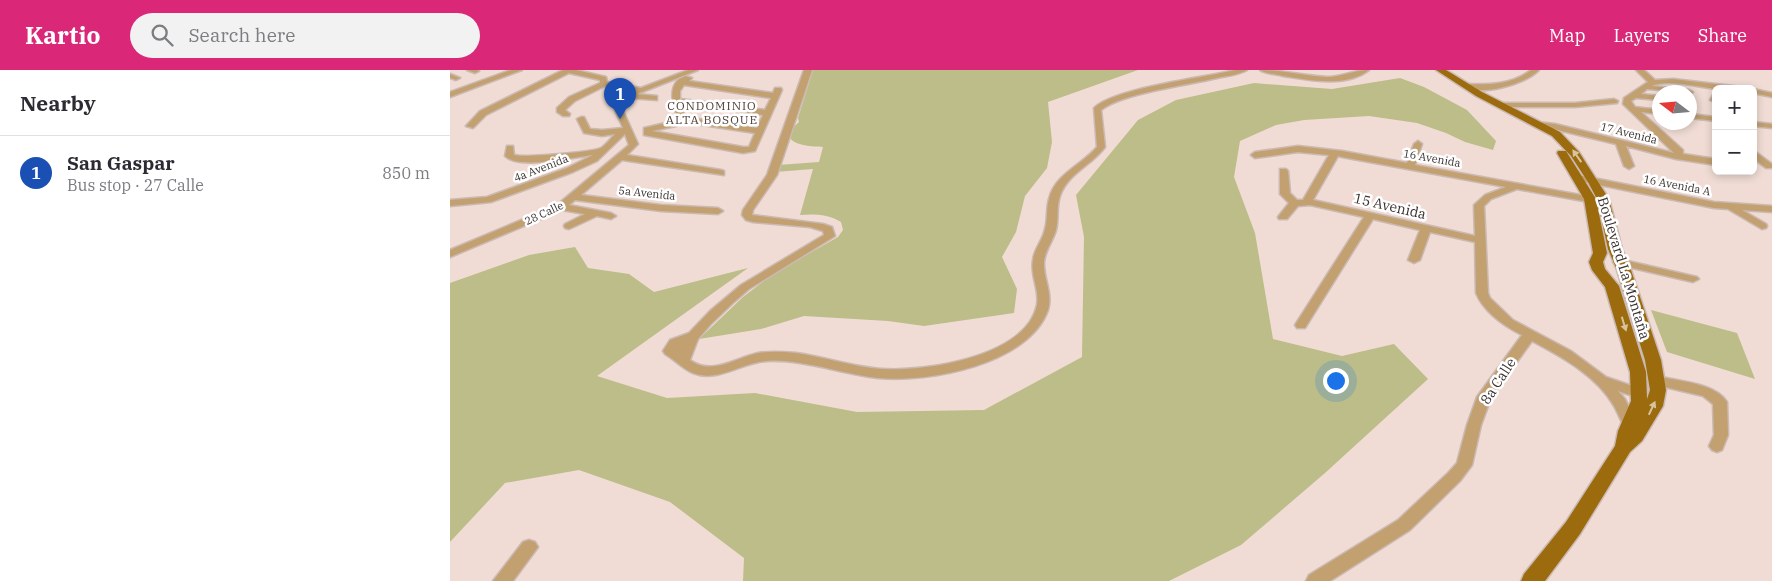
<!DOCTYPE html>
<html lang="en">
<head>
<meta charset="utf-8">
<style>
	:root { --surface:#fff; --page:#f2f2f3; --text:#2b2b33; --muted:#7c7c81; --line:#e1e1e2; --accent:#db2777 }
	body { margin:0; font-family:"IBM Plex Serif",serif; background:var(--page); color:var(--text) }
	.controls { position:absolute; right:15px; top:15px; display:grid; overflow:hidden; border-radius:8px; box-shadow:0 2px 8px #0003 }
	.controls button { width:45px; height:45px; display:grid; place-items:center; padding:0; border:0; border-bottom:1px solid var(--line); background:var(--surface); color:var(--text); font:25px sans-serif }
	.compass { position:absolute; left:1202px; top:15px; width:45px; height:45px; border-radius:50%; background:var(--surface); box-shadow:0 2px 8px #0003; rotate:286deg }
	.you { position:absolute; left:885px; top:310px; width:18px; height:18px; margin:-12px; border:4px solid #fff; border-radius:50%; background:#1a73e8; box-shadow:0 0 0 8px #1a73e833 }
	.badge { display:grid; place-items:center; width:32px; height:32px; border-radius:50%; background:var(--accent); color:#fff; font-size:16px; font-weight:700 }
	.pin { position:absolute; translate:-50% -41px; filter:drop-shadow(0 1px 2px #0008) }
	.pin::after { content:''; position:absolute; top:26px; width:18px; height:15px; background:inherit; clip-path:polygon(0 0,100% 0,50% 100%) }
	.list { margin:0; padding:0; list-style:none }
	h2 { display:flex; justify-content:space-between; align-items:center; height:65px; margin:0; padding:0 20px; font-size:21px }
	h2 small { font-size:16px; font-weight:400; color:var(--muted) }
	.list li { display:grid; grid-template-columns:32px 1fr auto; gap:15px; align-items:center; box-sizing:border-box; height:75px; padding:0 20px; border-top:1px solid var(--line) }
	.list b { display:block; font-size:19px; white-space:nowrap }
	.list p { margin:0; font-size:16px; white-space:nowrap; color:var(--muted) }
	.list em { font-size:16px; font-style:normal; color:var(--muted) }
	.icon { flex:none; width:28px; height:28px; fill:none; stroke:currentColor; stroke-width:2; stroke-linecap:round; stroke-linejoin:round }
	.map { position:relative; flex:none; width:1322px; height:511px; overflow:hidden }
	header { display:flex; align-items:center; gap:30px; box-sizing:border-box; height:70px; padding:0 25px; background:var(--accent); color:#fff }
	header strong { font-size:24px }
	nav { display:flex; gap:28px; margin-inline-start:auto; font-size:18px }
	.search { width:350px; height:45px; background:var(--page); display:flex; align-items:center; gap:12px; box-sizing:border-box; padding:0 18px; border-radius:28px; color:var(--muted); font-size:19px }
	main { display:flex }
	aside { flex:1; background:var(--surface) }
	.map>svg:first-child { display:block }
	.green { fill:#bcbd88 }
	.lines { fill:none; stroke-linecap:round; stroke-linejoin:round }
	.minor-casing { stroke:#cbbab3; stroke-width:3 }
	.major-casing { stroke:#cbbab3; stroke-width:3 }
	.minor { fill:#c2a070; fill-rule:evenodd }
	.major { fill:#9c6b0e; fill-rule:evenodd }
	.oneway { fill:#d7c49f }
	.labels { text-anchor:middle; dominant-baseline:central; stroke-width:5; stroke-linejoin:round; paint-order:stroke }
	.far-street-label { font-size:11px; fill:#39312e; stroke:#fff }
	.far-neighbourhood-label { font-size:12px; letter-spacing:1px; fill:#50403a; stroke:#fff }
	.street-label { font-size:14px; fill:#39312e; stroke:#fff }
</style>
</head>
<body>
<header>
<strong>Kartio</strong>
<div class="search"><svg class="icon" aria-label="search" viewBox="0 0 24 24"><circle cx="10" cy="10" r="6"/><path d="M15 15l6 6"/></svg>Search here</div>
<nav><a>Map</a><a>Layers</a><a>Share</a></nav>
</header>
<main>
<aside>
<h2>Nearby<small></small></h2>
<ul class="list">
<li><span class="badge" style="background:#1a4fb4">1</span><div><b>San Gaspar</b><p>Bus stop · 27 Calle</p></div><em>850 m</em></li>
</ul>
</aside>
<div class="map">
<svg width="1322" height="511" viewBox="0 0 1322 511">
	<rect width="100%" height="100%" fill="#f0dcd4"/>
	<g class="green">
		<path d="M 363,0 L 688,0 L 598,32 L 602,72 L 597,98 L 575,126 L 566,162 L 552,187 L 567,219 L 564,243 L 474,256 L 438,251 L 354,246 L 311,259 L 249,269 L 293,227 L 323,204 L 388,167 L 393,160 L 391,152 C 378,144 364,144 350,145 L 363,99 L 325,102 L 328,95 L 369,92 L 373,77 C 365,77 334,76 340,61 C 342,58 346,55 349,52 L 348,48 Z"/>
		<path d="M 950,8 L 974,17 L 1017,40 L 1046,71 L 1043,80 L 1015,72 L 996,63 L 967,53 L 919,46 L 854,50 L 826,55 L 790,71 L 784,107 L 805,163 L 823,269 L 892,286 L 944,274 L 978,309 L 875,403 L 791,475 L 719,511 L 293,511 L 294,488 L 220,432 L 129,400 L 55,413 L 0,472 L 0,213 L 79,185 L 125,177 L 138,198 L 179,204 L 204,222 L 298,198 L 147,306 L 217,328 L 305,323 L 407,342 L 534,340 L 632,287 L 634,167 L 626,125 L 688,50 L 726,30 L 804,13 L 882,19 Z"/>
		<path d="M 1201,240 L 1287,263 L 1305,309 L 1217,282 Z"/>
	</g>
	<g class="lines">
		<defs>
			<g id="minor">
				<path d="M 17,0 L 28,0 L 29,1 L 25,3 Z"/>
				<path d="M 61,0 L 72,0 L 0,27 L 0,22 Z"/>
				<path d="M 113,0 L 126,0 L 156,7 L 157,12 L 191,18 L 238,0 L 248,0 L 187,24 L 207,26 L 207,30 L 179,28 L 170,34 L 188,74 L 177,85 L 271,100 L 274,101 L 274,105 L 172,90 L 131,125 L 211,135 L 268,138 L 273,141 L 268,144 L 211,141 L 125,130 L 119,135 L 161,143 L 166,146 L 161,149 L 147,146 L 119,159 L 115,158 L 114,156 L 115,154 L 135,144 L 112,140 L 0,187 L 0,180 L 107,135 L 179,75 L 175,64 L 147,91 L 123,102 L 41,132 L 0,136 L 0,130 L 37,127 L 117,98 L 143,85 C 124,87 69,100 55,86 L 57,76 L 63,76 L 64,85 C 72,88 143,82 151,78 C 156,75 161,68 165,64 L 152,66 L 134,63 L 127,49 L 131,47 L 134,47 L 140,59 L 152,60 L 173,58 L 162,33 L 173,24 L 183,21 L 155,16 L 125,31 L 115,40 L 120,44 L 119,46 L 113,46 L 107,42 L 107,38 L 119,27 L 150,13 L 150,10 L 119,3 L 36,45 L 23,58 L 16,56 L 30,41 Z"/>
				<path d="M 354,0 L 362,0 L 327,105 L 303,140 L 302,145 L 373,154 L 382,157 L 385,166 L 299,219 L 284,232 L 261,254 L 248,269 L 240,290 C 261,306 286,288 308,283 C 321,281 334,282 346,283 C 375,287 403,297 432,299 C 475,302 576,287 587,235 C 590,220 580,206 583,190 C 584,179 593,170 595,159 C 598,149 596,139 599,129 C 605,104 632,95 647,77 L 644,38 C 665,18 753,8 785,0 L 797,0 C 789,5 776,6 767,8 C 739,15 672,23 651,40 L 655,77 C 642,95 617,104 610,126 C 606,137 609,149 606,160 C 603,171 595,180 594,192 C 593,208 603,223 598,240 C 579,294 479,313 428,308 C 402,305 377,297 350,293 C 337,291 323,289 309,292 C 287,296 266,312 243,303 C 233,299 225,290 215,284 L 213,281 L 220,270 L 239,263 L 260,241 L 291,215 L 374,165 L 373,161 L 360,157 L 303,152 L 296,150 L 292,145 L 293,140 L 317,105 Z"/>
				<path d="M 810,0 C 833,0 854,6 877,7 C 891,7 904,0 919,0 C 896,18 859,10 833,6 C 826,4 816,4 810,0 Z"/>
				<path d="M 1081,0 L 1089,0 C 1075,15 1028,27 1011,16 L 1015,14 C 1038,15 1062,15 1081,0 Z"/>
				<path d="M 1186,0 L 1194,0 L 1205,10 L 1223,9 L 1291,17 L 1292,19 C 1284,19 1276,19 1268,19 C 1251,18 1217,8 1202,16 L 1239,20 L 1243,22 L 1240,24 L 1240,22 L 1197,19 L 1191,24 L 1210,26 L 1210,30 L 1186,28 L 1181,31 L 1185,37 L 1210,40 L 1210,44 L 1191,42 L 1233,80 L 1233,84 L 1266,89 L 1266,95 L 1226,89 L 1176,76 L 1184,96 L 1179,99 L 1174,96 L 1166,74 L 1083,54 L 1087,52 L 1105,54 L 1224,83 L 1173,34 L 1174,28 L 1198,12 Z"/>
				<path d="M 0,4 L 10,8 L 6,10 L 0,8 Z"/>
				<path d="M 235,6 L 242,8 L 239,11 L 323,23 L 325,18 L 331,18 L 332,20 L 305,81 L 293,83 L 194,65 L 194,58 L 220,52 L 228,48 C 223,36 218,20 228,10 C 230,8 233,8 235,6 ZM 234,15 L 321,28 L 315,40 L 230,29 L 230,21 ZM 233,32 L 313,45 L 307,58 L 235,47 L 230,33 ZM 233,52 L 305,63 L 299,77 L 293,77 L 202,61 L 226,56 Z"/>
				<path d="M 1303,19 L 1322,23 L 1322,27 L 1303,23 Z"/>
				<path d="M 1263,25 L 1266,25 L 1266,32 L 1264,32 L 1260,30 Z"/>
				<path d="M 1164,29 L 1168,31 L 1167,33 L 1125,37 L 1052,37 L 1048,35 L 1052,33 L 1125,33 Z"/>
				<path d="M 1240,44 L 1266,47 L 1266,51 L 1240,48 Z"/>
				<path d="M 1303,52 L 1322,54 L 1322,58 L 1303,56 Z"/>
				<path d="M 968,71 L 972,74 L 965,95 L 1153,129 L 1155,131 L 1150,134 L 1067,119 L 1041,129 L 1034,136 L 1038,223 L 1040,228 L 1063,250 L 1121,281 L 1156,307 L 1194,320 L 1196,323 L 1194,326 L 1189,328 L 1168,321 L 1175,329 L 1187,354 L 1185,358 L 1180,359 L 1175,358 C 1171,351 1168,343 1164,336 C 1147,306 1112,287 1082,271 L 1041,328 L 1031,355 L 1022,395 L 1010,411 L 960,460 L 880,511 L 856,511 L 859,505 L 948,450 L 998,403 L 1007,393 L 1017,355 L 1027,327 L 1072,265 C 1054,256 1034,242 1026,223 L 1025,172 L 980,162 L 970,190 L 964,193 L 958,190 L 970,160 L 923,149 L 855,258 L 847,258 L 845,255 L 914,147 L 860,135 L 848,136 L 837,149 L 829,149 L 828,147 L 839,133 L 830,124 L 830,99 L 836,99 L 838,101 L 840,123 L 847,130 L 853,130 L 879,85 L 848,82 L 805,88 L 801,85 L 805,82 L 848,76 L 892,81 L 957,93 L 964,74 ZM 888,86 L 892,87 L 1056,117 L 1035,125 L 1024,135 L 1025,166 L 863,130 Z"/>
				<path d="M 1303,80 L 1322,94 L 1322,98 L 1316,98 L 1303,88 Z"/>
				<path d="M 1128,105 L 1264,132 L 1322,136 L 1322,142 L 1292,140 L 1316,154 L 1317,156 L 1316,158 L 1312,159 L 1278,139 L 1264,138 L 1125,110 L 1123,108 Z"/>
				<path d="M 1169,189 L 1247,207 L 1249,209 L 1243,212 L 1165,194 L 1163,192 Z"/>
				<path d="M 1207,306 C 1227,311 1266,313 1277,332 L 1278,365 L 1272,380 L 1267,382 L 1262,380 L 1259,376 L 1264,365 L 1263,334 L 1253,326 L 1202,314 L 1200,311 L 1202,308 Z"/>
				<path d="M 79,470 L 85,472 L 88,477 L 63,511 L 43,511 L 73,472 Z"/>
			</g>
			<path id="major" d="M 986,0 L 996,0 L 1032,22 L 1110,62 L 1129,82 L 1159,129 L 1172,179 L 1181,200 L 1211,290 L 1216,320 L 1213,336 L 1192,371 L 1180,382 L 1130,464 L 1095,511 L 1071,511 L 1074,504 L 1116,452 L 1165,376 L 1168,361 L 1181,331 L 1180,302 L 1155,217 L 1142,200 L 1139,192 L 1143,183 L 1134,129 L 1107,83 L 1108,81 L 1116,81 L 1146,129 L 1157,183 L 1153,192 L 1155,199 L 1169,216 L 1196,302 L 1197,329 L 1200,320 L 1195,290 L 1167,200 L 1158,179 L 1147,129 L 1138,112 L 1121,86 L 1102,66 L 1026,26 Z"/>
		</defs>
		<use href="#minor" class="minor-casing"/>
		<use href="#major" class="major-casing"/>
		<use href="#minor" class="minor"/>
		<use href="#major" class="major"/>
	</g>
	<defs><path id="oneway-solid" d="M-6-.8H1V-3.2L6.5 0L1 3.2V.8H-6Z" transform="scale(1.25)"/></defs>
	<g class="oneway">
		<use href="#oneway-solid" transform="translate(1127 86) rotate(-125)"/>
		<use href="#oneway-solid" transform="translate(1174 254) rotate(73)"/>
		<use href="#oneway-solid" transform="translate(1202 338) rotate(-65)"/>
	</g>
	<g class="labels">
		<g class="far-street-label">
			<text transform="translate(1179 63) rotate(14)">17 Avenida</text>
			<text transform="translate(982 88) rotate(10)">16 Avenida</text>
			<text transform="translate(91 98) rotate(-21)">4a Avenida</text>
			<text transform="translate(1227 115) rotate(11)">16 Avenida A</text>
			<text transform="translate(197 123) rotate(6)">5a Avenida</text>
			<text transform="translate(94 143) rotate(-25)">28 Calle</text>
		</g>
		<g class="far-neighbourhood-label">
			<text x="262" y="35">CONDOMINIO<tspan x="262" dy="14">ALTA BOSQUE</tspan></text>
		</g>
		<g class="street-label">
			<text transform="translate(940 136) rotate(13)">15 Avenida</text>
			<text transform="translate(1174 198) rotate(73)">Boulevard La Montaña</text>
			<text transform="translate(1048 311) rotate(-57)">8a Calle</text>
		</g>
	</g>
</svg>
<div class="controls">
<button>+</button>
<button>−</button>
</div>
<svg class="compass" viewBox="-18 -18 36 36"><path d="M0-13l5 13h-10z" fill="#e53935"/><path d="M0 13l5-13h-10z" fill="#7c7c81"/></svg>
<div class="you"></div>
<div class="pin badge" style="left:170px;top:49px;background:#1a4fb4">1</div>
</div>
</main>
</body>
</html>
